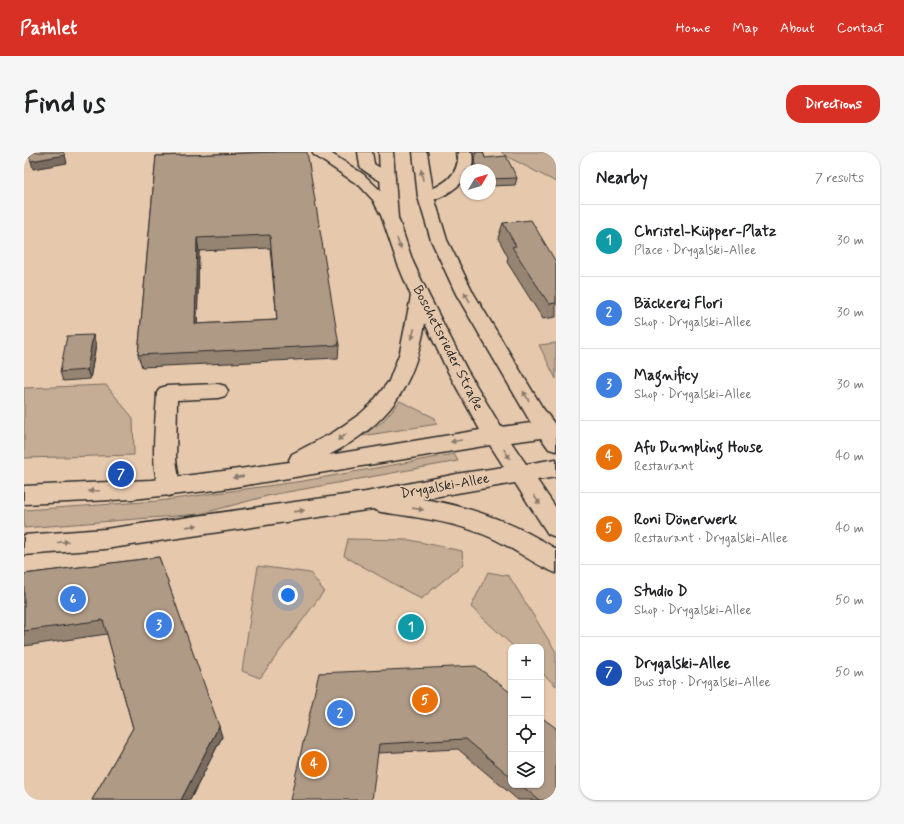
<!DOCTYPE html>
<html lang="en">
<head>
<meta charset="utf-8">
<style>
	:root { --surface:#fff; --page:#f6f6f6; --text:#202124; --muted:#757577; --line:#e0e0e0; --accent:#d93025 }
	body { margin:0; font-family:Mynerve,sans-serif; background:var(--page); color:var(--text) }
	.controls { position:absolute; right:12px; bottom:12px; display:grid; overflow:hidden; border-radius:8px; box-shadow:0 1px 3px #0004 }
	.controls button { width:36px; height:36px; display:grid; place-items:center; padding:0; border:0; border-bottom:1px solid var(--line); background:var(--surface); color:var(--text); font:20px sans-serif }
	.compass { position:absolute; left:436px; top:12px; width:36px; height:36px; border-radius:50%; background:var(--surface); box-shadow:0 1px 3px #0004; rotate:52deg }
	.you { position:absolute; left:264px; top:443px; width:14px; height:14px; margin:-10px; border:3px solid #fff; border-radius:50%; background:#1a73e8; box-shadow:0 0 0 6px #1a73e833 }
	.badge { display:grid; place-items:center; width:26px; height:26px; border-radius:50%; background:var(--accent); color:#fff; font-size:13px; font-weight:700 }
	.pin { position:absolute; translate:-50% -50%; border:2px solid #fff; box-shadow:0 1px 4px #0006 }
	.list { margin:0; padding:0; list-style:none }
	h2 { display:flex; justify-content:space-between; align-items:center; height:52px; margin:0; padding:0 16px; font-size:17px }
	h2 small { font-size:13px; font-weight:400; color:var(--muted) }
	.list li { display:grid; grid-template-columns:26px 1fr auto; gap:12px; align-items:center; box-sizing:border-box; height:72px; padding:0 16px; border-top:1px solid var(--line) }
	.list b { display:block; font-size:15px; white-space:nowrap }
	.list p { margin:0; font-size:13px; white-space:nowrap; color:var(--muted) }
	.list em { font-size:13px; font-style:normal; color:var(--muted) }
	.icon { flex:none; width:22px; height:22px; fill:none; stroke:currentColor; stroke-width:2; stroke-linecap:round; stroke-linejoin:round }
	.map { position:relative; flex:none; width:532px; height:648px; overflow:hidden; border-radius:16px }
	header { display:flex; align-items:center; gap:24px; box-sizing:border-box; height:56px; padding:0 20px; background:var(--accent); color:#fff }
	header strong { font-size:19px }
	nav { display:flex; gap:22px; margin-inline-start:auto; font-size:14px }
	.intro { display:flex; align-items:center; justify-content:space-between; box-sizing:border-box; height:96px; padding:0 24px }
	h1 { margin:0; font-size:28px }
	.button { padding:10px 18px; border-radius:16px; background:var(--accent); color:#fff; font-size:14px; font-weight:700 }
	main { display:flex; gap:24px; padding:0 24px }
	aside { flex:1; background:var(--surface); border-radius:16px; box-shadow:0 1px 3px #0004 }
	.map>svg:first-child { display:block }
	.green { fill:#c4ac95; stroke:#786c60 }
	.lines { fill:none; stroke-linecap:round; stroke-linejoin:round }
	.minor-casing { stroke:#2b2b2b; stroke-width:3 }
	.major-casing { stroke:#2b2b2b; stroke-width:3 }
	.highway-casing { stroke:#2b2b2b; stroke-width:3 }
	.minor { fill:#e6c8ac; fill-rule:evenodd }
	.major { fill:#e6c8ac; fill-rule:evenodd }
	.highway { fill:#e6c8ac; fill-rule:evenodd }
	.wall { fill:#968473; stroke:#2b2b2b; fill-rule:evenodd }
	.shaded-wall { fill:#7a6c5e; stroke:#2b2b2b }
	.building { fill:#af9a86; stroke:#2b2b2b; fill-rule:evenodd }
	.oneway { fill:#887a6c }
	.labels { text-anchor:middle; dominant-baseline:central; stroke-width:3.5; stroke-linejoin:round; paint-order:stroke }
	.street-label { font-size:14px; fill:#2b2b2b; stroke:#e6c8ac }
</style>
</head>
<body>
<header>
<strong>Pathlet</strong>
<nav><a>Home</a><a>Map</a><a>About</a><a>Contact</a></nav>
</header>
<div class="intro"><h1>Find us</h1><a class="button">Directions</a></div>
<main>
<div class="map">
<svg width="532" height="648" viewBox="0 0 532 648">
	<rect width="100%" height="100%" fill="#e6c8ac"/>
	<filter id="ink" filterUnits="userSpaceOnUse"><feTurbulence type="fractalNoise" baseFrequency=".025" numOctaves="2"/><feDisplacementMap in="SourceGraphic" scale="8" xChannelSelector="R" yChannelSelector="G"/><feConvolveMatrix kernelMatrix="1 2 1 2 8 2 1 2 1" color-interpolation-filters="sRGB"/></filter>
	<g filter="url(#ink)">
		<g class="green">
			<path d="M 477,0 L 532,0 L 532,30 L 484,5 Z"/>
			<path d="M 532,191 L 532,227 L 515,193 Z"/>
			<path d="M 82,233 L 109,266 L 110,303 L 0,306 L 0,236 Z"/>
			<path d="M 376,249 L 411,266 L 413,272 L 338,284 L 359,269 Z"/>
			<path d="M 430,302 L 434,309 L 247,343 L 176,362 L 0,376 L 0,358 L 135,349 L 279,329 Z"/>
			<path d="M 324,387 L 386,388 L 438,399 L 439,412 L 397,447 L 320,404 Z"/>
			<path d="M 234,414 L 286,421 L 300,439 L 236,526 L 218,519 Z"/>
			<path d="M 464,420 L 485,424 L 532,500 L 532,534 L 517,520 L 517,495 L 490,495 L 447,455 Z"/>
		</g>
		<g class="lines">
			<defs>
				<g id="minor">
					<path d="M 288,0 L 305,0 L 339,22 L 359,41 L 374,66 L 372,69 L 366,71 L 360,69 L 349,48 L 336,34 L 290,3 Z"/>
					<path d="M 434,0 L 448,0 C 449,6 449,12 447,18 L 442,18 L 442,26 C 432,37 412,52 397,48 L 394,45 L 397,42 C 417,33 436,26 434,0 Z"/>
					<path d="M 194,232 L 201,234 L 204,239 L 201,244 L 194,246 L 153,248 L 152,307 L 156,335 L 153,341 L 145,344 L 137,341 C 125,317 132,269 133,241 L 136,236 L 143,234 Z"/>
				</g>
				<path id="major" d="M 355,0 L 369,0 L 374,66 L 389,110 L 405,144 L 443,218 L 477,275 L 507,271 L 432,142 L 407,88 L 394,45 L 389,0 L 403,0 L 410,45 L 423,88 L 450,142 L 518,255 L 532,274 L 532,299 L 525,297 L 517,286 L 487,290 L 502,312 L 532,307 L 532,325 L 513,328 L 532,356 L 532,385 L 524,382 L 491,331 L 398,347 C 446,354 491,371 532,397 L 532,421 C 511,413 491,397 470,387 C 434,370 396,366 357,360 L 349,357 L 81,397 L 0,403 L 0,383 L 81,377 L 342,340 L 438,321 L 480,315 L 466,293 L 192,338 L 109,347 L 0,352 L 0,334 L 127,328 L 192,320 L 266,310 L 265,308 L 268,302 L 310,280 L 336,262 L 347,252 L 365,229 L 376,200 L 387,144 L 373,110 L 358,66 ZM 401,171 L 423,218 L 456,278 L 305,303 C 364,272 390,237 401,171 Z"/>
				<path id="highway" d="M 334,0 L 348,0 L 350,12 L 369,24 L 371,27 L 369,30 C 358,33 347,23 338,17 L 336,14 Z"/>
			</defs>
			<use href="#minor" class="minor-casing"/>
			<use href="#major" class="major-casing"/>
			<use href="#highway" class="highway-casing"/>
			<use href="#minor" class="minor"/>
			<use href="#major" class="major"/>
			<use href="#highway" class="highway"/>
		</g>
		<g class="wall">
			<path d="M 253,0 L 315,193 L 314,206 L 118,215 L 114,203 L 132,4 ZM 246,96 L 253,168 L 173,172 L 175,99 Z"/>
			<path d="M 431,0 L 434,0 L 432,8 Z"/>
			<path d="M 449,0 L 459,0 L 461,6 L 493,26 L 491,33 L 466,34 L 466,18 L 449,18 L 450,9 Z"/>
			<path d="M 479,71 L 532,110 L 532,165 L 519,167 L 483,110 L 484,105 L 474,86 Z"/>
			<path d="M 72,193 L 66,227 L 39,229 L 36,220 Z"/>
			<path d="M 135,405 L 198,585 L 166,648 L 68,648 L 109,576 L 83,482 L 0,494 L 0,422 Z"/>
			<path d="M 295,521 L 487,541 L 487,633 L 517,633 L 532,648 L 494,648 L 434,597 L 354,601 Z"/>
		</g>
		<g class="shaded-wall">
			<path d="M 41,3 L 43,11 L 9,17 L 7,9 Z"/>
			<path d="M 173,86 L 175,99 L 173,184 L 171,172 Z"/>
			<path d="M 69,183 L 72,193 L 66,227 L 63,218 Z"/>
			<path d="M 195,574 L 198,585 L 166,648 L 157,648 Z"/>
		</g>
		<g class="building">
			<path d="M 4,0 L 39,0 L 41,3 L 7,9 Z"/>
			<path d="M 253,0 L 283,0 L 315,193 L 114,203 L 132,4 ZM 246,83 L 253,168 L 171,172 L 173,86 Z"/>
			<path d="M 452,0 L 459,0 L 461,6 L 482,4 L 493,26 L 466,27 L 466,18 L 454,18 L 450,10 Z"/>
			<path d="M 507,68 L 532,110 L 532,151 L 525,152 L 488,95 L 492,94 L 479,71 Z"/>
			<path d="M 69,183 L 63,218 L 36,220 L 43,184 Z"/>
			<path d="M 135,405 L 195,574 L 157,648 L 68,648 L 109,576 L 79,468 L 0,479 L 0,422 Z"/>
			<path d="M 452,514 L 487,541 L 487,625 L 442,587 L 355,592 L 348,648 L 266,648 L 295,521 Z"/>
			<path d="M 517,565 L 532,576 L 532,648 L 515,648 L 497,633 L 517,633 Z"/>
		</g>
		<defs><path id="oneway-solid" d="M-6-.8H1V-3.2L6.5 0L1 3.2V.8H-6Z"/></defs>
		<g class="oneway">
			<use href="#oneway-solid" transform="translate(398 23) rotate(-100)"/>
			<use href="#oneway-solid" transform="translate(375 92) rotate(71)"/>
			<use href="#oneway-solid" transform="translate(443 145) rotate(-120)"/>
			<use href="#oneway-solid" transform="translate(389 182) rotate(104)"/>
			<use href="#oneway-solid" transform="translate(502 244) rotate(-121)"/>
			<use href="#oneway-solid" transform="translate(318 285) rotate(145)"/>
			<use href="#oneway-solid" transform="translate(432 289) rotate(170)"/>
			<use href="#oneway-solid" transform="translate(483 302) rotate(56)"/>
			<use href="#oneway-solid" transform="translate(214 325) rotate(172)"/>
			<use href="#oneway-solid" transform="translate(70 339) rotate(177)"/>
			<use href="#oneway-solid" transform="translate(513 348) rotate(55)"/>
			<use href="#oneway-solid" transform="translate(394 357) rotate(8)"/>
			<use href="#oneway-solid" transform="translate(275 359) rotate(-8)"/>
			<use href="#oneway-solid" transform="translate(168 374) rotate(-8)"/>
			<use href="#oneway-solid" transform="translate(39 390) rotate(-5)"/>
		</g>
	</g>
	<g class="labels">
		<g class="street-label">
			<text transform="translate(424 196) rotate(63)">Boschetsrieder Straße</text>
			<text transform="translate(421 334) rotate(-10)">Drygalski-Allee</text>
		</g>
	</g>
</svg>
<div class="controls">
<button>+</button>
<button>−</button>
<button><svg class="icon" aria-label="locate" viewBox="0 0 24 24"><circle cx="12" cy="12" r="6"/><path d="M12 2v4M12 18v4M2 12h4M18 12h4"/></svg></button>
<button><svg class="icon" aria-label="layers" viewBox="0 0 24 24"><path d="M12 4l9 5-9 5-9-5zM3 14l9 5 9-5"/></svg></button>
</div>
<svg class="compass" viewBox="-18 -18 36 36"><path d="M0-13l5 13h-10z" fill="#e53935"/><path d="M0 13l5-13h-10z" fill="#757577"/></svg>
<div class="you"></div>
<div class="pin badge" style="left:387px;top:475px;background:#0f9aa8">1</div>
<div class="pin badge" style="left:316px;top:561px;background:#3f7fe0">2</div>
<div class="pin badge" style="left:135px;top:473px;background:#3f7fe0">3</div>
<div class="pin badge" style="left:290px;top:612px;background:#e8710a">4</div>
<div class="pin badge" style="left:401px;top:548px;background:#e8710a">5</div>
<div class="pin badge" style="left:49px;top:447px;background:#3f7fe0">6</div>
<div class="pin badge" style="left:97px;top:322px;background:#1a4fb4">7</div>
</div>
<aside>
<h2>Nearby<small>7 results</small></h2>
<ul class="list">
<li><span class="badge" style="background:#0f9aa8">1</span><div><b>Christel-Küpper-Platz</b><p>Place · Drygalski-Allee</p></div><em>30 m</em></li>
<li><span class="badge" style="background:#3f7fe0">2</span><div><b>Bäckerei Flori</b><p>Shop · Drygalski-Allee</p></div><em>30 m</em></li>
<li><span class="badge" style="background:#3f7fe0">3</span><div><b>Magnificy</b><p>Shop · Drygalski-Allee</p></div><em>30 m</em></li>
<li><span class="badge" style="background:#e8710a">4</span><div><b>Afu Dumpling House</b><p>Restaurant</p></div><em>40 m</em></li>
<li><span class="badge" style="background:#e8710a">5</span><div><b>Roni Dönerwerk</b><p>Restaurant · Drygalski-Allee</p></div><em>40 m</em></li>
<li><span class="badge" style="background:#3f7fe0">6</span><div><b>Studio D</b><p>Shop · Drygalski-Allee</p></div><em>50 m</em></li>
<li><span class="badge" style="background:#1a4fb4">7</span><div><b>Drygalski-Allee</b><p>Bus stop · Drygalski-Allee</p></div><em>50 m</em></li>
</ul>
</aside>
</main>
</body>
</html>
